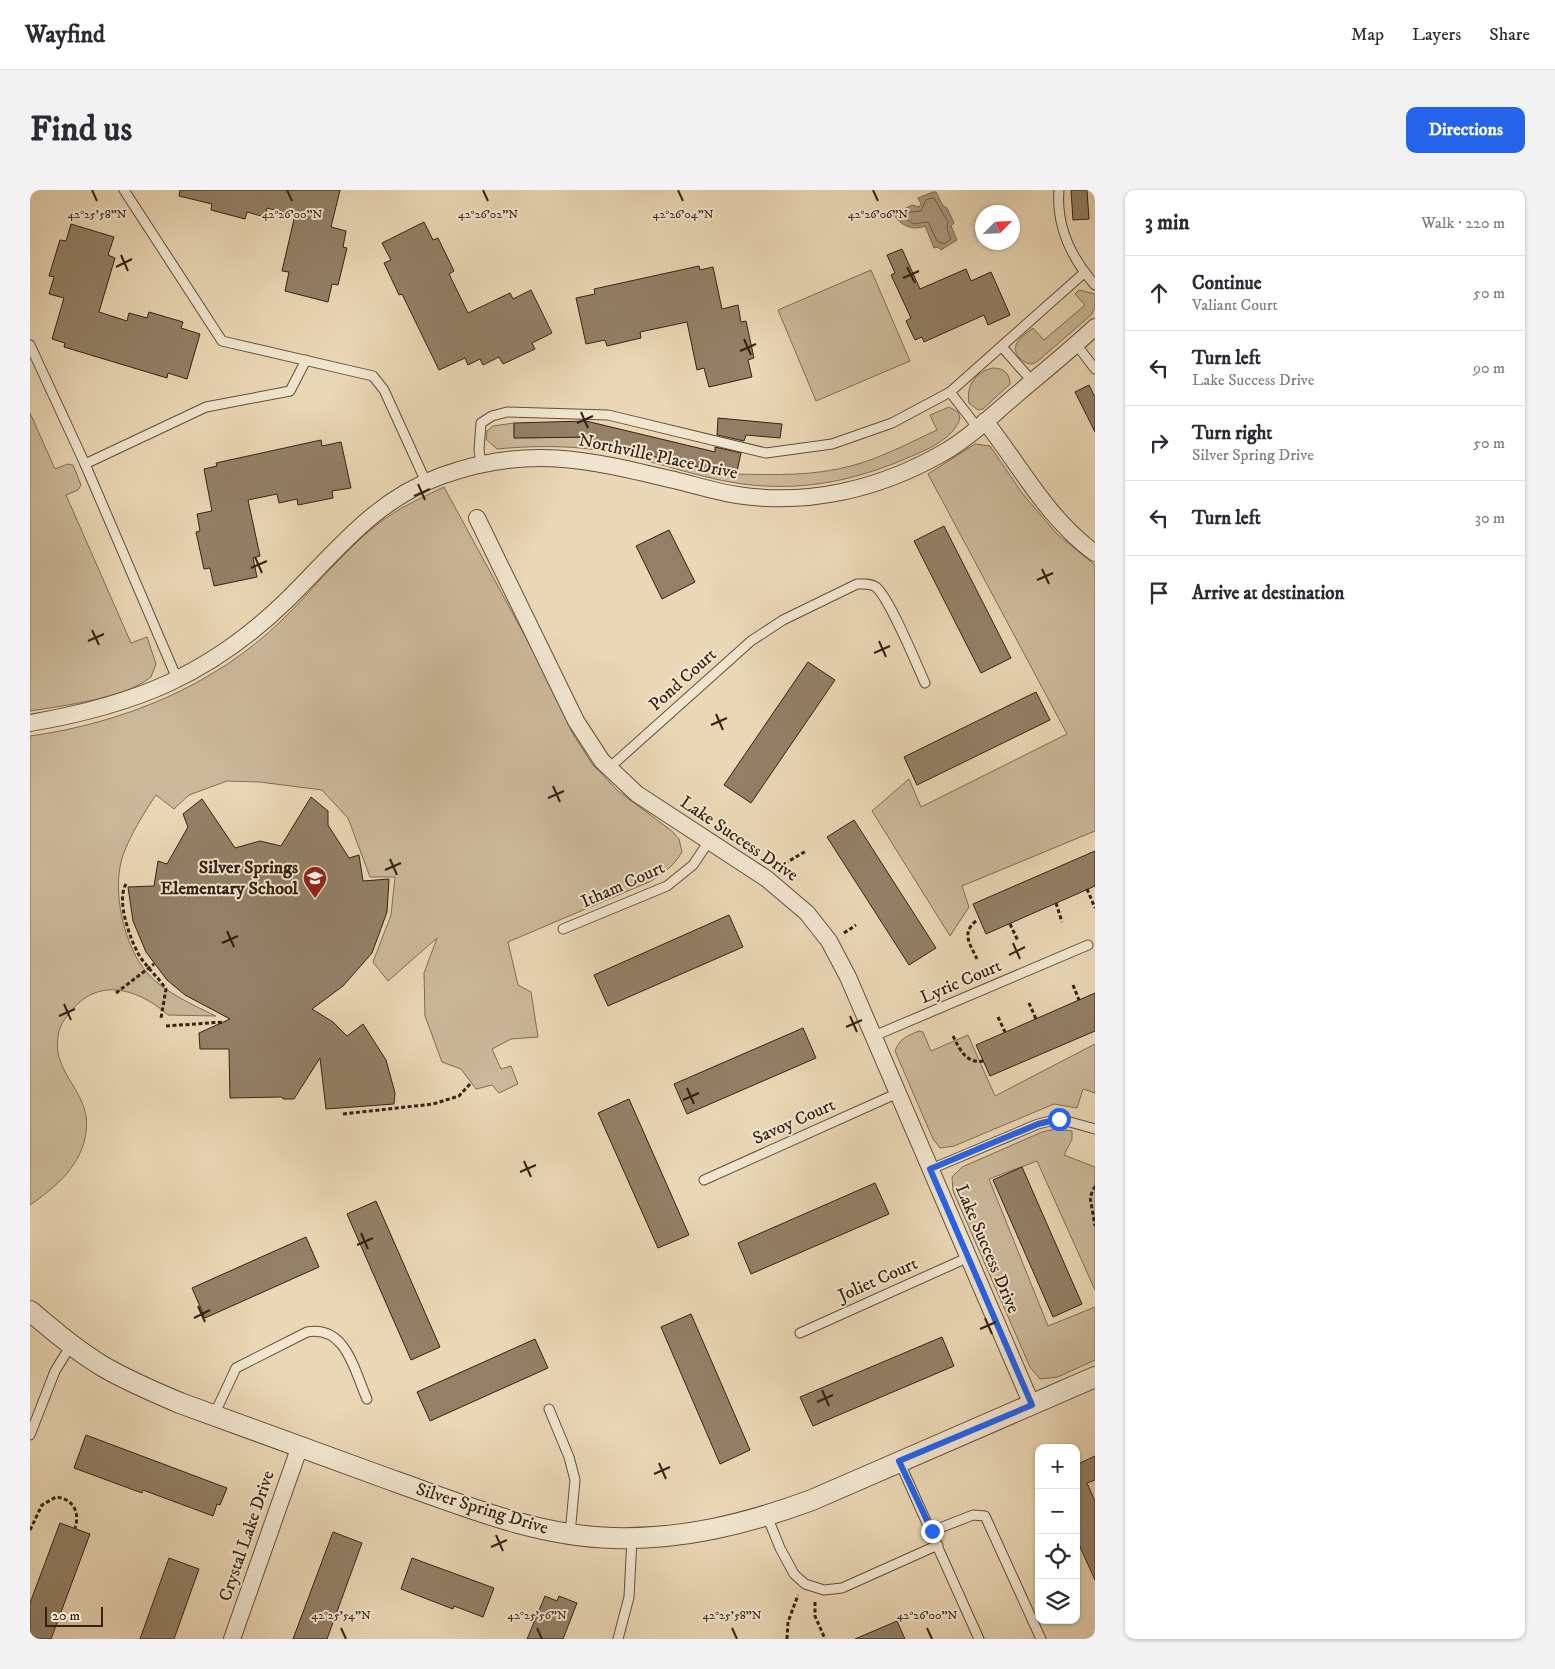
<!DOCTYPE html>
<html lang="en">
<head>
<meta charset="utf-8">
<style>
	:root { --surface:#fff; --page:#f2f2f3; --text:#2b2b33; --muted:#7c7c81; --line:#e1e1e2; --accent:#2563eb }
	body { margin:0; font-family:"IM FELL DW Pica",serif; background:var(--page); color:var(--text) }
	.controls { position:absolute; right:15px; bottom:15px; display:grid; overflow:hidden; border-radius:10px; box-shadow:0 1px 4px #0004 }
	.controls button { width:45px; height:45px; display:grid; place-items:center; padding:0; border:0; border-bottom:1px solid var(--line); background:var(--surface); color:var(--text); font:25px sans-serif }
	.compass { position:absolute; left:945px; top:15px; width:45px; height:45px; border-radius:50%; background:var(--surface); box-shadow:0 1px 4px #0004; rotate:66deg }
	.scale { position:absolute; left:15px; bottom:12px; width:58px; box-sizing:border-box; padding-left:5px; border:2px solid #342110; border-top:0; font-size:14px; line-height:18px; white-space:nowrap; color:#342110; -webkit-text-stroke:4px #f1e5cf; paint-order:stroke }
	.stop { position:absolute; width:15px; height:15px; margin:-11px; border:4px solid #2563eb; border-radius:50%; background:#fff }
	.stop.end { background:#2563eb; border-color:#fff; box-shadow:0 1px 5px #0008 }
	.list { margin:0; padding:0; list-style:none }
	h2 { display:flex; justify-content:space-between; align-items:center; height:65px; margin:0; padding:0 20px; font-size:21px }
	h2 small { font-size:16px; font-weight:400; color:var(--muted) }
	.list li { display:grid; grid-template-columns:32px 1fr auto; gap:15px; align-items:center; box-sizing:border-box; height:75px; padding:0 20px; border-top:1px solid var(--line) }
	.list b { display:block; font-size:19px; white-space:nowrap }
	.list p { margin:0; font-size:16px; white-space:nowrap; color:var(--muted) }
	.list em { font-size:16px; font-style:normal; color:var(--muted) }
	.icon { flex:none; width:28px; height:28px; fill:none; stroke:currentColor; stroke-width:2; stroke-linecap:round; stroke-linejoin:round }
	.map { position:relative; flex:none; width:1065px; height:1449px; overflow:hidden; border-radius:10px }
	header { display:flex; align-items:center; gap:30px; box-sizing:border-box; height:70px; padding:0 25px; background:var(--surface); border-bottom:1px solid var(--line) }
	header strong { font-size:24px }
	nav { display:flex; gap:28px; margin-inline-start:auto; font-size:18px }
	.intro { display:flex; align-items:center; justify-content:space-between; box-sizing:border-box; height:120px; padding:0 30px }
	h1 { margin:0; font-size:35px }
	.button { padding:12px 22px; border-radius:10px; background:var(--accent); color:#fff; font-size:18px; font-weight:700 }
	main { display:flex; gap:30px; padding:0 30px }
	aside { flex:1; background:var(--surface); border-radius:10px; box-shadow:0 1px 4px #0004 }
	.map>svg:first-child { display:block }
	.green { fill:#cbb899; stroke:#806c54 }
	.water { fill:#ac997d; stroke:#7c6951 }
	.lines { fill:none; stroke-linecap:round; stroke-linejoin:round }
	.shore { stroke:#705d46; stroke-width:1 }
	.building { fill:#938066; stroke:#342110 }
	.service-casing { stroke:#624e39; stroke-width:11 }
	.minor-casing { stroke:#624e39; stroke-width:18 }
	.tertiary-casing { stroke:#624e39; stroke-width:22 }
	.path { stroke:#342110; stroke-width:3; stroke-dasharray:4 2.5; stroke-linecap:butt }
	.service { stroke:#f1e5cf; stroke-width:9 }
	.minor { stroke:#f1e5cf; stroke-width:16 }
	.tertiary { stroke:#f1e5cf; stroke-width:20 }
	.route { stroke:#2563eb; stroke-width:6 }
	.ticks { fill:none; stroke:#342110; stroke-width:2 }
	.labels { text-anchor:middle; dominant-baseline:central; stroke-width:4; stroke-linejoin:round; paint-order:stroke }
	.street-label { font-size:18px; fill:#342110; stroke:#f1e5cf }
	.poi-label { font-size:18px; font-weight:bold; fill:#342110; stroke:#f1e5cf; text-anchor:end }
	.ticks-label { font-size:12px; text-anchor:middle; fill:#342110; stroke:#f1e5cf; stroke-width:4; stroke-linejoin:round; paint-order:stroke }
</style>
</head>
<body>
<header>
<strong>Wayfind</strong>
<nav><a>Map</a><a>Layers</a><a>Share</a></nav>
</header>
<div class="intro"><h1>Find us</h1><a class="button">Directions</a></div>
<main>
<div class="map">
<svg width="1065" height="1449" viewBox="0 0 1065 1449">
	<rect width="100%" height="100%" fill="#ead7b5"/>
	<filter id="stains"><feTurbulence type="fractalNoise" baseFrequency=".004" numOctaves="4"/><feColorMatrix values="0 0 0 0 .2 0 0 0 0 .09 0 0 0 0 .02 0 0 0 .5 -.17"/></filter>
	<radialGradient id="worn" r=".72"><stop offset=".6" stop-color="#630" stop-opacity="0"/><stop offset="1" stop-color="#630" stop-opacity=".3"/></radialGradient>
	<g class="green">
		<path d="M 841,80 L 880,171 L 786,211 L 748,120 Z"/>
		<path d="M 1049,100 L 1065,104 L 1065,118 L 1061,125 L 1008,171 L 1002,174 C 994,174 983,165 986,155 C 988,148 998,142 1003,138 L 1014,150 L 1055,115 L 1045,104 Z"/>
		<path d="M 963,178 C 973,178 980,183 980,194 L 953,219 L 948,220 L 939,213 C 936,196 945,182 963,178 Z"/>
		<path d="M 919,217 L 928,222 L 930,228 C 925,247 899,259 882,266 C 834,287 787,299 735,296 C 688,294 644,277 598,266 C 554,255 511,255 467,259 L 456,249 L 457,241 L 463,236 L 484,233 L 484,248 L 548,247 L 705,286 L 706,284 C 745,285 783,286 821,276 C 851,268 879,253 907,240 L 900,225 Z"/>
		<path d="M 0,223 L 25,279 L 38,274 L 43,275 L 51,295 L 48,300 L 36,305 L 101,453 L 117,447 L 126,474 L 121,487 C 96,508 32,516 0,521 Z"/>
		<path d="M 945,254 L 960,256 L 992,303 L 1027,344 L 1065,375 L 1065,641 L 932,696 L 939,717 L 920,746 L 842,621 L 879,589 L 891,617 L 1037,544 L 898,284 Z"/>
		<path d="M 414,297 L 507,468 L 543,544 L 563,575 L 588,601 L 642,641 L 649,649 L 652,662 C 644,676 633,684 619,692 L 478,752 L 488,795 L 501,802 L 508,847 L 481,849 L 462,859 L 471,879 L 481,876 L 488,894 L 469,903 L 462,895 L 446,899 L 431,879 L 412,872 L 395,826 L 394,783 L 407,748 L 358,791 L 343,772 L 361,725 L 365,687 L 340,687 L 318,628 L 292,600 L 230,592 L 197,591 L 159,605 L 144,619 L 126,605 C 113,624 101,644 93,665 C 81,700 94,757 118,784 C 136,803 163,815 186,826 L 138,825 C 110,800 70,786 42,820 C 35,828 29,836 28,847 C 22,885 62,902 56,942 C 52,975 26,997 0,1015 L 0,546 C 93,533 184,496 251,431 C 284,399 312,362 348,334 C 368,318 391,308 414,297 Z"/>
		<path d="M 889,841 L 893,842 L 901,861 L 938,845 L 965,906 L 1065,854 L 1065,903 L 1053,899 L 1047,918 L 1024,914 L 924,956 L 910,958 L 903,949 L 865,861 C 870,848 877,846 889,841 Z"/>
		<path d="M 1025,939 L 1042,941 L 1042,949 L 1034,965 L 1065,977 L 1065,1100 L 1007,971 L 959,989 L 1018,1136 L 1065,1117 L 1065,1170 L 1028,1187 L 1010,1189 L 1000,1177 L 923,1001 L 922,987 L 932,977 L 1012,942 Z"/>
	</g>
	<path class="water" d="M 903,2 L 906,2 L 913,16 L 917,18 L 924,33 L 921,36 L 927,50 L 911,60 L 908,57 L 904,58 L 895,36 C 883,41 870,36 864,24 L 882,15 L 889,17 L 891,14 L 888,8 Z"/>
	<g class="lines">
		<path class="shore" d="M 904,8 L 918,32 L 917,38 L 921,49 L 914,54 L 907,51 L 898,32 L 884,34 L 873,27 L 880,22 L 891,21 L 896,10 Z"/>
	</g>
	<g class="building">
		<path d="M 150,0 L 310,0 L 301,37 L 316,41 L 313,57 L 317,58 L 308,95 L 302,94 L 298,112 L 255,101 L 259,82 L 252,81 L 265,25 L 237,18 L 235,27 L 217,22 L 215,29 L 181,20 L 182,14 L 149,6 Z"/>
		<path d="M 1041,0 L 1057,0 L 1059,29 L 1043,30 Z"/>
		<path d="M 394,32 L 403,50 L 408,48 L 424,81 L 419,84 L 438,123 L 480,103 L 483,109 L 501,100 L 522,143 L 502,153 L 505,159 L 473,174 L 469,167 L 453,175 L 450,169 L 438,175 L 435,168 L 409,180 L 372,104 L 369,105 L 354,73 L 361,70 L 352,53 Z"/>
		<path d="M 41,34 L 84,47 L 78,65 L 85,68 L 69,122 L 97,131 L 99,123 L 117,128 L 119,122 L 153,132 L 151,138 L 170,144 L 157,189 L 138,183 L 137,188 L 34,157 L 35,153 L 22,149 L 34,108 L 19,104 L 24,87 L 19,86 L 30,50 L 36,51 Z"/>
		<path d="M 872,59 L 890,99 L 936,79 L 941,91 L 961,82 L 980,125 L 958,135 L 954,125 L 894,152 L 892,147 L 885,150 L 876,131 L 881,128 L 861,85 L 865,83 L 857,65 Z"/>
		<path d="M 669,76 L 670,80 L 683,77 L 692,119 L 708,115 L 711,132 L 716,131 L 724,168 L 718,170 L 722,187 L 679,197 L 674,178 L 667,180 L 657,132 L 610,142 L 611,148 L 577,156 L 575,150 L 556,154 L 546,108 L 565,104 L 564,99 Z"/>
		<path d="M 1059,195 L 1065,207 L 1065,242 L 1045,202 Z"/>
		<path d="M 688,228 L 752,234 L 750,248 L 716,245 L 714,251 L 687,245 Z"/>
		<path d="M 556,231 L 685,262 L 685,257 L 711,263 L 706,286 L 554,250 L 563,247 L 484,248 L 484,233 Z"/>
		<path d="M 291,250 L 292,256 L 311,252 L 321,298 L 302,301 L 303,308 L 268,315 L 267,309 L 249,313 L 247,304 L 218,310 L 230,366 L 223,368 L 227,387 L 184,396 L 180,378 L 174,379 L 166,342 L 170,341 L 167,324 L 182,321 L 174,279 L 187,276 L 186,273 Z"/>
		<path d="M 914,336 L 981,468 L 951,483 L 884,351 Z"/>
		<path d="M 639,340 L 665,392 L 632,409 L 606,356 Z"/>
		<path d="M 778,472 L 805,490 L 721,613 L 694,595 Z"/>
		<path d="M 1006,502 L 1020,530 L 887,595 L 874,567 Z"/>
		<path d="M 281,607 L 298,621 L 298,635 L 319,668 L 329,665 L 333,691 L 359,689 L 357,722 L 342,763 L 313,796 L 282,819 L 303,832 L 317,846 L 333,834 L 356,870 L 365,903 L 364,914 L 296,919 L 290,868 L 264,909 L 253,909 L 252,907 L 200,908 L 199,859 L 170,859 L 169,843 L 200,829 L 155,805 L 137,790 L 116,762 L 103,731 L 98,697 L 124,696 L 128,671 L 137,674 L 158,637 L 153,624 L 172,609 L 205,658 L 230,651 L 251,656 Z"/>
		<path d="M 824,630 L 906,758 L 879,775 L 797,647 Z"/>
		<path d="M 1065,661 L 1065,696 L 956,744 L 943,714 Z"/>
		<path d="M 699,725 L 713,757 L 578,816 L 564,785 Z"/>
		<path d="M 1065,803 L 1065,841 L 960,886 L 946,855 Z"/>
		<path d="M 773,838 L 786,868 L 657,924 L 644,894 Z"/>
		<path d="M 599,909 L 659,1045 L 628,1058 L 568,923 Z"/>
		<path d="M 992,977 L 1052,1114 L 1023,1127 L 963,990 Z"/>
		<path d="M 845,993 L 859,1024 L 721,1084 L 708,1053 Z"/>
		<path d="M 346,1011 L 410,1157 L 381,1170 L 317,1024 Z"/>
		<path d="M 276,1047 L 289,1077 L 175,1128 L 162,1098 Z"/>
		<path d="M 661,1124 L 720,1260 L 690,1274 L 631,1137 Z"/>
		<path d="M 912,1147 L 924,1176 L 783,1236 L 770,1207 Z"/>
		<path d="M 505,1149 L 518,1178 L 400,1231 L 387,1202 Z"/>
		<path d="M 56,1245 L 197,1298 L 190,1315 L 187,1314 L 183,1326 L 113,1300 L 112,1303 L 44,1278 Z"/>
		<path d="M 1065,1266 L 1065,1290 L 1057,1293 L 1065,1311 L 1065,1390 L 1046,1348 L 1046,1268 L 1048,1274 Z"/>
		<path d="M 30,1333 L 60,1344 L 21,1449 L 0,1449 L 0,1413 Z"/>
		<path d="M 303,1342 L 332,1353 L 297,1449 L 263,1449 Z"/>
		<path d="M 139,1368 L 169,1379 L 144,1449 L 110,1449 Z"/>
		<path d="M 382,1368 L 464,1398 L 453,1427 L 424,1416 L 423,1419 L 371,1399 Z"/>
		<path d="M 515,1406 L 527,1411 L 529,1406 L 547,1413 L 533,1449 L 497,1449 Z"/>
		<path d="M 867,1431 L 875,1449 L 825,1449 Z"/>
	</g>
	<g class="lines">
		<defs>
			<g id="service">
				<path d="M 94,0 L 192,151 L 343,186 L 354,200 L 396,292"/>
				<path d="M 1029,0 C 1026,36 1042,69 1065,95"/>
				<path d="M 1046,154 L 1065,179"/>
				<path d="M 0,155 L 55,274 L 148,491"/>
				<path d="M 973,158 L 1002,191"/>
				<path d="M 920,202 L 947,237"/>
				<path d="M 451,273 L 449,260 L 451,233 L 462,226 L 477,222 L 578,225 L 736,263 L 802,254 L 862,233 L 920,202 L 1054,83"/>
				<path d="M 55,274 L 176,217 L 260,201 L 276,170"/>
				<path d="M 579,578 L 721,451 L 753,430 L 827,394 C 834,394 840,393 846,397 C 860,409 886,473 895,493"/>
				<path d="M 533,739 L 637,696 L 663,675 L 679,651"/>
				<path d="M 844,846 L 1058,755"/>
				<path d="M 901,979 L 1008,934 L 1029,929 L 1065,939"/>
				<path d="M 674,990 L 868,903"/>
				<path d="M 770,1143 L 939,1067"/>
				<path d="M 519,1219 L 539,1267 L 545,1290 L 540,1344"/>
				<path d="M 184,1225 L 206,1178 L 277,1142 C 316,1135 324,1180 337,1209"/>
				<path d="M 0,1245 L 25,1181 L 41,1155"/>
				<path d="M 869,1271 L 949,1449"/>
				<path d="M 737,1326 L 750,1358 L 764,1384 L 775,1394 L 794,1400 L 812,1398 L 908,1355"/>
				<path d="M 902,1341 L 943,1325 L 955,1326 L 1011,1449"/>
				<path d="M 588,1449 L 599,1407 L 602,1348"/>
			</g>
			<g id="minor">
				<path d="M 955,231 C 991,277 1017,328 1065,363"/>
				<path d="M 447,328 L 546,531 L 572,571 L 607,604 L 737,689 L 777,723 L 799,751 L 818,787 L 1002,1215"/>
				<path d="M 0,533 C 105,515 180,485 257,410 C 307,361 343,311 411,286 C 500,254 560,270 648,291 C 668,296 687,302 707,305 C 778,316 849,299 911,264 C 935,251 957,230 978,212 C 1007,187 1037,163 1065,137"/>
				<path d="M 202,1449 L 270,1256"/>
			</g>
			<path id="tertiary" d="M 0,1121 C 24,1141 47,1161 74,1177 C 98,1191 124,1202 150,1213 C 222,1239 293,1265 364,1291 C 435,1316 506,1346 583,1348 C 652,1350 717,1334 782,1310 L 1065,1187"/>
		</defs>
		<use href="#service" class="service-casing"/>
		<use href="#minor" class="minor-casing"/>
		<use href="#tertiary" class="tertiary-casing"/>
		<g class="path">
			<path d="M 749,677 L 776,661"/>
			<path d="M 96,694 C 86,711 100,749 109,765 C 117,778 128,787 136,799 L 131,828"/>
			<path d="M 1057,699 L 1065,718"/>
			<path d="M 1026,713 L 1032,732"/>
			<path d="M 946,731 C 931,743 940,754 947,769"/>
			<path d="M 980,734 L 988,751"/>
			<path d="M 814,743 L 826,735"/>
			<path d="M 1043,795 L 1049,810"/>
			<path d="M 86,803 L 124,774"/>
			<path d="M 999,813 L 1006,829"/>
			<path d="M 968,827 L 975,842"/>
			<path d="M 136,836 L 194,832"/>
			<path d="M 923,846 C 930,860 936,874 954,871"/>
			<path d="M 313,924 L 403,914 L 429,906 L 440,894"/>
			<path d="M 1065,996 L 1060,1007 L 1065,1036"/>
			<path d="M 0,1340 L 12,1315 L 26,1307 C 44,1309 50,1323 45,1338"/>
			<path d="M 785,1412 L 785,1426 L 795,1449"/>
			<path d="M 757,1449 L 758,1432 L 768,1405"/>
		</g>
		<use href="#service" class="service"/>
		<use href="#minor" class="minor"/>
		<use href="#tertiary" class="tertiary"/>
	</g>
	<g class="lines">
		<path class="route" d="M 902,1341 L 869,1271 L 1002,1215 L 900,979 L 1008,934 L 1029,929"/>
	</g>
	<path class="ticks" d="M 62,0 L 67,11M 257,0 L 262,11M 453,0 L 458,11M 648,0 L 653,11M 843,0 L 848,11M 91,65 L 98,81M 86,77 L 102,69M 877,77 L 885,93M 873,88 L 889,81M 714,149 L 721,165M 710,161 L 726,154M 551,222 L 558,238M 547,233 L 563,226M 388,294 L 395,310M 384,306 L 400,299M 225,367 L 232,383M 221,378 L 237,371M 1012,379 L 1019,394M 1007,390 L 1023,383M 62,440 L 69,455M 58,451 L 74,444M 849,451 L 856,467M 844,463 L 860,456M 686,524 L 693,540M 681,535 L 697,528M 523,596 L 530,612M 518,608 L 534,601M 360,669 L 367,685M 355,680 L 371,673M 197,741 L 204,757M 192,753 L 208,746M 983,753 L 990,769M 979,765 L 995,757M 34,814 L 41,830M 29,826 L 45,819M 820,826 L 827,842M 816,837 L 832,830M 657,898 L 664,914M 653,910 L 669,903M 494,971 L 501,987M 490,982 L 506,975M 331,1043 L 338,1059M 327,1055 L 343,1048M 168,1116 L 175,1132M 164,1128 L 180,1120M 955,1128 L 962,1144M 950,1139 L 966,1132M 792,1200 L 799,1216M 787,1212 L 803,1205M 629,1273 L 636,1289M 624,1284 L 640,1277M 466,1345 L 473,1361M 461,1357 L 477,1350M 311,1438 L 316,1449M 507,1438 L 512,1449M 702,1438 L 707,1449M 897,1438 L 902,1449"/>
	<defs>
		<symbol id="school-pin" viewBox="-11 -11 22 30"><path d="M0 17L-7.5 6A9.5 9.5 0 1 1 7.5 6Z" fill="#8f2418" stroke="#f1e5cf"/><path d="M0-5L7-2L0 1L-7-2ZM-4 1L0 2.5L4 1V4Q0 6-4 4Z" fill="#fff"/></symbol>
	</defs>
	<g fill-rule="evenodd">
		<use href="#school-pin" x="271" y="674" width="28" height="38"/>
	</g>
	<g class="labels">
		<g class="street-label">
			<text transform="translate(628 267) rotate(12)">Northville Place Drive</text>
			<text transform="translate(653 490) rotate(-42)">Pond Court</text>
			<text transform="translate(709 649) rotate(34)">Lake Success Drive</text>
			<text transform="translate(593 695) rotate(-24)">Itham Court</text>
			<text transform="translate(931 792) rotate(-23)">Lyric Court</text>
			<text transform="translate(764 932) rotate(-24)">Savoy Court</text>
			<text transform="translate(957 1059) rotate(67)">Lake Success Drive</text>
			<text transform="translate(848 1090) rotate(-24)">Joliet Court</text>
			<text transform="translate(452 1319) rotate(17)">Silver Spring Drive</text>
			<text transform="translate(217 1346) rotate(-71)">Crystal Lake Drive</text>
		</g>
		<g class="poi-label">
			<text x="268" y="678">Silver Springs<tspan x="268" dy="21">Elementary School</tspan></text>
		</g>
	</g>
	<g class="ticks-label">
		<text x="67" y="28">42°25'58"N</text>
		<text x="262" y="28">42°26'00"N</text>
		<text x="458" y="28">42°26'02"N</text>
		<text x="653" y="28">42°26'04"N</text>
		<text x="848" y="28">42°26'06"N</text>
		<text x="311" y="1429">42°25'54"N</text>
		<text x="507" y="1429">42°25'56"N</text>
		<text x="702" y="1429">42°25'58"N</text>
		<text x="897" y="1429">42°26'00"N</text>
	</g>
	<rect width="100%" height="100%" filter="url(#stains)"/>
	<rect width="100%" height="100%" fill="url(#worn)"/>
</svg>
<div class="controls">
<button>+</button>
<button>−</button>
<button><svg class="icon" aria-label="locate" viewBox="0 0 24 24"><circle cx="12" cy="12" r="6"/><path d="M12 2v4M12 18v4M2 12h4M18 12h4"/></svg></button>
<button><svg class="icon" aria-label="layers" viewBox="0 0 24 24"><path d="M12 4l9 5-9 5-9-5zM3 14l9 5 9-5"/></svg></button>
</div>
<svg class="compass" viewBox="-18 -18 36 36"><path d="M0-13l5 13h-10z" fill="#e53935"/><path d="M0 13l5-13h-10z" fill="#7c7c81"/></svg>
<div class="scale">20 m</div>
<div class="stop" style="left:1029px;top:929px"></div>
<div class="stop end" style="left:902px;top:1341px"></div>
</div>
<aside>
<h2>3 min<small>Walk · 220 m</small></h2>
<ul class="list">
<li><svg class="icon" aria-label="ahead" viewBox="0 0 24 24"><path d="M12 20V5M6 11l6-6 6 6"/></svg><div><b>Continue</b><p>Valiant Court</p></div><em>50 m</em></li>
<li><svg class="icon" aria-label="left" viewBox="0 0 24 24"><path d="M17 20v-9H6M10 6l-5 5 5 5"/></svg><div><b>Turn left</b><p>Lake Success Drive</p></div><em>90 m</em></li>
<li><svg class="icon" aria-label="right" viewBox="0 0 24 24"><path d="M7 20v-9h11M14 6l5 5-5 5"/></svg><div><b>Turn right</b><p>Silver Spring Drive</p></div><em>50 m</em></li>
<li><svg class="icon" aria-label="left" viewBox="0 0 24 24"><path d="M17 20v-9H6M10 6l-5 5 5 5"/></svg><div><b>Turn left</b></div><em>30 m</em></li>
<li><svg class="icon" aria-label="arrive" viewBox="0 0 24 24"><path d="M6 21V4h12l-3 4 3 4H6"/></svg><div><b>Arrive at destination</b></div></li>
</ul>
</aside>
</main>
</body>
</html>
